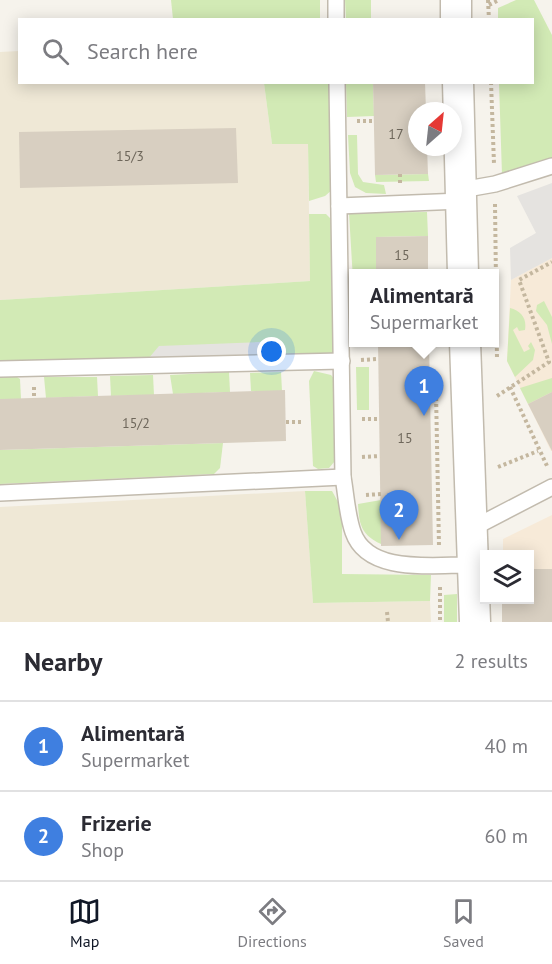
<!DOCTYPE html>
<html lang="en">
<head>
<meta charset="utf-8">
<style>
	:root { --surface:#fff; --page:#f2f2f3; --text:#2b2b33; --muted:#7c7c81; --line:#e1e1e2; --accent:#111827 }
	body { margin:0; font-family:"PT Sans",sans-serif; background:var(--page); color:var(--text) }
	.controls { position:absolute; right:18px; bottom:18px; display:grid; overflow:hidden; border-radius:0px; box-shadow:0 3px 15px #0003 }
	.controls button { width:54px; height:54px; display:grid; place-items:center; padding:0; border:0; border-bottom:2px solid var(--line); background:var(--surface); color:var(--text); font:30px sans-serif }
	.compass { position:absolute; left:408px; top:102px; width:54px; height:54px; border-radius:50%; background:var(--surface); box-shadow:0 3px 15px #0003; rotate:27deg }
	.you { position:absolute; left:272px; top:352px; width:21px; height:21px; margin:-15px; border:4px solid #fff; border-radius:50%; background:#1a73e8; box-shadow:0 0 0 9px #1a73e833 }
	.badge { display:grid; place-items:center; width:39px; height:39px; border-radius:50%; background:var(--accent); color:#fff; font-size:20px; font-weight:700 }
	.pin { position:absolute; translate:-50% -50px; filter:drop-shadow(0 2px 3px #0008) }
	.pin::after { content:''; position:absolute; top:32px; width:21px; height:18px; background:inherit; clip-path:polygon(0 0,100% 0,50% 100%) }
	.popup { position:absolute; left:349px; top:269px; width:150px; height:78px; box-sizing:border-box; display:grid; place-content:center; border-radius:0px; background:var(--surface); filter:drop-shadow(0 2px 4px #0005); font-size:20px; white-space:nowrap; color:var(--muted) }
	.popup b { font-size:22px; color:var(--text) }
	.popup::after { content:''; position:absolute; left:50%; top:100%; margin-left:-12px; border:12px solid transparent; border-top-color:var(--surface) }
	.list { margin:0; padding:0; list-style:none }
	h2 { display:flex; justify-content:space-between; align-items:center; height:78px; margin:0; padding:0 24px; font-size:26px }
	h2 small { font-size:20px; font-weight:400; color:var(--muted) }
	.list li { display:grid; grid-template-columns:39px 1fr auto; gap:18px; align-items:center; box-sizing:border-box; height:90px; padding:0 24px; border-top:2px solid var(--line) }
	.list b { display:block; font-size:22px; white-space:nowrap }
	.list p { margin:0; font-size:20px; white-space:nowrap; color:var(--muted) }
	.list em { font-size:20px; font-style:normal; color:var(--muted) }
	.icon { flex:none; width:33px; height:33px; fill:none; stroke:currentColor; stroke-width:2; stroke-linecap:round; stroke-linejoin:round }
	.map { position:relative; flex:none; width:552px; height:622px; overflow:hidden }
	.search { position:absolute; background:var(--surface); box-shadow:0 3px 15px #0003; left:18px; right:18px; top:18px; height:66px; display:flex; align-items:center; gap:15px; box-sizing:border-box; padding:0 21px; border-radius:0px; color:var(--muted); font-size:22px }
	.sheet { height:258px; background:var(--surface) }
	nav { display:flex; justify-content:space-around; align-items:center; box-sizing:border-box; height:84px; border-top:2px solid var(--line); background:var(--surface); font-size:16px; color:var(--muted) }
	nav a { display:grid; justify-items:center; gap:3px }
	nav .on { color:var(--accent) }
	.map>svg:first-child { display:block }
	.commercial { fill:#f7ead8 }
	.education { fill:#efe8d6 }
	.green { fill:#d2eab5 }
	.parking { fill:#e5e3e0 }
	.building { fill:#d8cfc1 }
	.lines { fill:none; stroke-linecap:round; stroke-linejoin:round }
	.lane-casing { stroke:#c2bbae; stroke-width:18 }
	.street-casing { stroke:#c2bbae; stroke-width:33 }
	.path { stroke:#c4b79f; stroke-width:4; stroke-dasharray:3 3; stroke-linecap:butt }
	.lane { stroke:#fff; stroke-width:15 }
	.street { stroke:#fff; stroke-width:30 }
	.labels { text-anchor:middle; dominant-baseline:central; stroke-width:4.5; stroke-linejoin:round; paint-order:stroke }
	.number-label { font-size:14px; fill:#6e675b }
</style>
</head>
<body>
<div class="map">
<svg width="552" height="622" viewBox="0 0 552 622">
	<rect width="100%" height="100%" fill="#f6f3ec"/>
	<g class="commercial">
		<path d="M 552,258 L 552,451 L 551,451 L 507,361 L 511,280 Z"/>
		<path d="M 552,515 L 552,622 L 502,622 L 502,600 L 530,600 L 530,554 L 503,554 L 503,539 Z"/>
	</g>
	<g class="education">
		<path d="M 19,51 L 20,82 L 264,83 L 272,144 L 308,143 L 310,281 L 0,300 L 0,52 Z"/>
		<path d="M 305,491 L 313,603 L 430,601 L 431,622 L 0,622 L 0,507 Z"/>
	</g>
	<g class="green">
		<path d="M 171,0 L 320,0 L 320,19 L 173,19 Z"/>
		<path d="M 345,0 L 371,0 L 371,19 L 346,19 Z"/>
		<path d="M 516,0 L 534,0 L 552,35 L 552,158 L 502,175 L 499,83 L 532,82 L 532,20 L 498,19 L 498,8 Z"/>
		<path d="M 264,83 L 331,83 L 333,189 L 325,196 L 309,201 L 308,144 L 272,144 Z"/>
		<path d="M 346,83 L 373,83 L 374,116 L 347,117 Z"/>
		<path d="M 348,135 L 357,135 L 358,174 L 363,182 L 384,185 L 386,194 L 366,193 L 355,187 L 350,173 Z"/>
		<path d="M 428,174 L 429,181 L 376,182 L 375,175 Z"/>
		<path d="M 427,212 L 428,236 L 376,237 L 376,273 L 354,274 L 353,280 L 349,213 Z"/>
		<path d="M 309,214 L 326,214 L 335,223 L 334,355 L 316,357 L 269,355 L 261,342 L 148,359 L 0,363 L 0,300 L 310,281 Z"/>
		<path d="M 544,301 L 552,317 L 552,344 L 547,325 L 536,311 L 537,305 Z"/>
		<path d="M 510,308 C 521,311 527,318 525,330 L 519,331 L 517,327 L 513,330 L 524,352 L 530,349 L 528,346 L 531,342 L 535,350 L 533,360 L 515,377 L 507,361 Z"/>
		<path d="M 356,367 L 369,367 L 369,410 L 357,410 Z"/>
		<path d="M 314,371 L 331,375 L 337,382 L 340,455 L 329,468 L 318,469 L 313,466 L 309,381 Z"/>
		<path d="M 229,372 L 230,392 L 173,394 L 170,375 Z"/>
		<path d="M 281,372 L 282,391 L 251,391 L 250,373 Z"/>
		<path d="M 153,375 L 154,395 L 111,396 L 110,376 Z"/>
		<path d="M 0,377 L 17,377 L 20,379 L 21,399 L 0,399 Z"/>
		<path d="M 44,377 L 97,377 L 98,396 L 46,398 Z"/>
		<path d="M 552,378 L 552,392 L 528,404 L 520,388 Z"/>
		<path d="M 223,443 L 220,468 L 214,474 L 0,484 L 0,450 Z"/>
		<path d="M 305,491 L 332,491 L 342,509 L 342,574 L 431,575 L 430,601 L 313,603 Z"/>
		<path d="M 381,500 L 381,544 C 361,535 359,524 358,504 Z"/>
		<path d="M 457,594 L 457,622 L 444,622 L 444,595 Z"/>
	</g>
	<g class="parking">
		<path d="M 552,183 L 552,258 L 511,280 L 510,248 L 536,233 L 517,196 Z"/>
		<path d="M 261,342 L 269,355 L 148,359 L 159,346 Z"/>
	</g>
	<g class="building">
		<path d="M 373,82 L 425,82 L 426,111 L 417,111 L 417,147 L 427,147 L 428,174 L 375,175 Z"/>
		<path d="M 236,128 L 238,183 L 20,188 L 19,132 Z"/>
		<path d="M 428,236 L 428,273 L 376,273 L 376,237 Z"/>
		<path d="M 378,342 L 429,342 L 433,545 L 381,546 Z"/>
		<path d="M 285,390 L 286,441 L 0,450 L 0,399 Z"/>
		<path d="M 552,392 L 552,451 L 528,404 Z"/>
		<path d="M 530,569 L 552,569 L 552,622 L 502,622 L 502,600 L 530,600 Z"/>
	</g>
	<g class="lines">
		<defs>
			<g id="lane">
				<path d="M 336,0 L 336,20"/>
				<path d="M 337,82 L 343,477 C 346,494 347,515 353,532 C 368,576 437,564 474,565"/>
				<path d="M 461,190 L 495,184 L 552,166"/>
				<path d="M 339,206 L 461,201"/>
				<path d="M 0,369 L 342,361"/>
				<path d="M 0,493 L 343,477"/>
				<path d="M 473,528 L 552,487"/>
			</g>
			<g id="street">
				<path d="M 456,0 L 456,20"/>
				<path d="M 458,82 L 463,274"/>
				<path d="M 465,342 L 475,622"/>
			</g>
		</defs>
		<use href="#lane" class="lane-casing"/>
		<use href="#street" class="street-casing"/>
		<g class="path">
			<path d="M 488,0 L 489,20"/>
			<path d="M 489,5 L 499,0"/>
			<path d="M 491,82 L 494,164"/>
			<path d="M 357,121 L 374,121"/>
			<path d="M 400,174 L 400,185"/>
			<path d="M 495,204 L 497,359"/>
			<path d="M 361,360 L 378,359"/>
			<path d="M 34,387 L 34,398"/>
			<path d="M 510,387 L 548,468"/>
			<path d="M 436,392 L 439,546"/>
			<path d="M 497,396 L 549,362 L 519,280 L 552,262"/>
			<path d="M 362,419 L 379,419"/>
			<path d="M 286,422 L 303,422"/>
			<path d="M 362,457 L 380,456"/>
			<path d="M 498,467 L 538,451"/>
			<path d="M 366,495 L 381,494"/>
			<path d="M 440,587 L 440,622"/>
			<path d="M 387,612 L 388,622"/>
		</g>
		<use href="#lane" class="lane"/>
		<use href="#street" class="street"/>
	</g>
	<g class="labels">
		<g class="number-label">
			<text x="396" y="134">17</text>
			<text x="130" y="156">15/3</text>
			<text x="402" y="255">15</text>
			<text x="136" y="423">15/2</text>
			<text x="405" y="438">15</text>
		</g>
	</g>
</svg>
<div class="controls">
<button><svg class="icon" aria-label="layers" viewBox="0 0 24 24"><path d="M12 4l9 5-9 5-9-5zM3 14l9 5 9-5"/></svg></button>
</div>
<svg class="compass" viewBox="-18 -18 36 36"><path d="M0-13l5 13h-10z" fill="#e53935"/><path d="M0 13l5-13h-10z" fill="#7c7c81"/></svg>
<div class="you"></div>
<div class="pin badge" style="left:424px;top:416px;background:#3f7fe0">1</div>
<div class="popup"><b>Alimentară</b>Supermarket</div>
<div class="pin badge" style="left:399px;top:540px;background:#3f7fe0">2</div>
<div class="search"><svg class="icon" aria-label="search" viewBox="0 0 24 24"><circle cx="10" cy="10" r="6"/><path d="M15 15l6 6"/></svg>Search here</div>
</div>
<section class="sheet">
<h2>Nearby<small>2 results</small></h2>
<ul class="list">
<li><span class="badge" style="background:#3f7fe0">1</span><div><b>Alimentară</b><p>Supermarket</p></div><em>40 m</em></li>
<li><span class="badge" style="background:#3f7fe0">2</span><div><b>Frizerie</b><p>Shop</p></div><em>60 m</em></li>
</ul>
</section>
<nav>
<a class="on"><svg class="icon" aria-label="map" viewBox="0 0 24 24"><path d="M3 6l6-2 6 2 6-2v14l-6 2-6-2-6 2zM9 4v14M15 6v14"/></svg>Map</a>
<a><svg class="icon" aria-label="directions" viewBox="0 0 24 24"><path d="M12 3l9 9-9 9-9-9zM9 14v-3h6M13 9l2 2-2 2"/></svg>Directions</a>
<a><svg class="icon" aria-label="saved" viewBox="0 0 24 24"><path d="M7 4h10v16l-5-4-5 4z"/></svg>Saved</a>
</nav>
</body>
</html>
